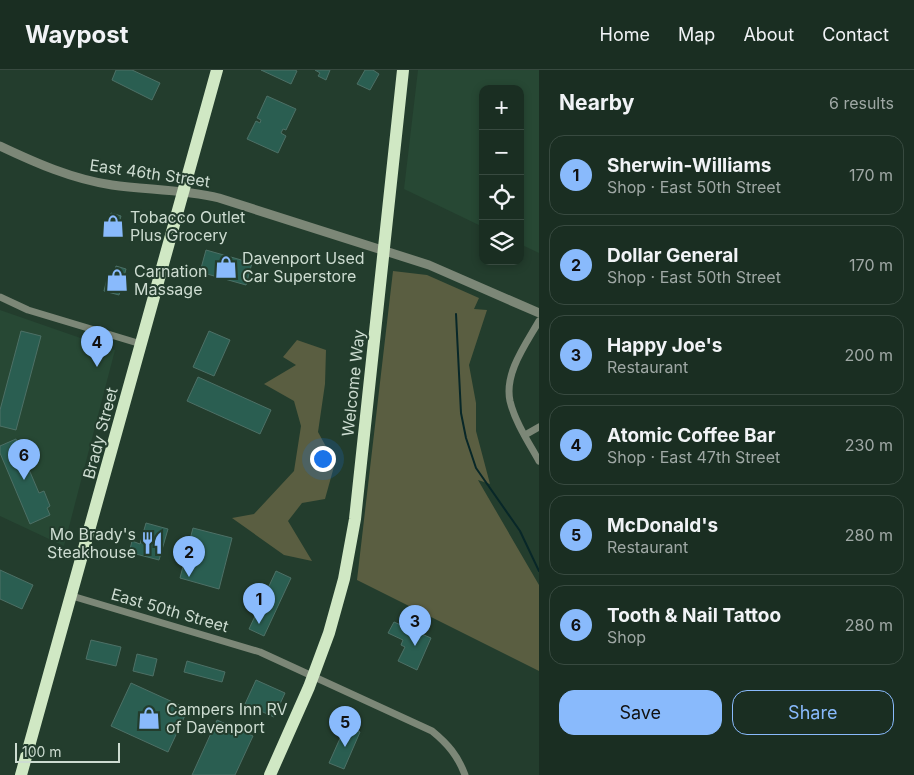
<!DOCTYPE html>
<html lang="en">
<head>
<meta charset="utf-8">
<style>
	:root { --surface:#1a2e22; --page:#23362a; --text:#f1f3f6; --muted:#9fa8a5; --line:#384a40; --accent:#89bafc }
	body { margin:0; font-family:Inter,sans-serif; background:var(--page); color:var(--text) }
	.controls { position:absolute; right:15px; top:15px; display:grid; overflow:hidden; border-radius:10px; box-shadow:0 2px 8px #0003 }
	.controls button { width:45px; height:45px; display:grid; place-items:center; padding:0; border:0; border-bottom:1px solid var(--line); background:var(--surface); color:var(--text); font:25px sans-serif }
	.scale { position:absolute; left:15px; bottom:12px; width:105px; box-sizing:border-box; padding-left:5px; border:2px solid #cddcd1; border-top:0; font-size:14px; line-height:18px; white-space:nowrap; color:#cddcd1; -webkit-text-stroke:4px #233d2d; paint-order:stroke }
	.you { position:absolute; left:322px; top:388px; width:18px; height:18px; margin:-12px; border:4px solid #fff; border-radius:50%; background:#1a73e8; box-shadow:0 0 0 8px #1a73e833 }
	.badge { display:grid; place-items:center; width:32px; height:32px; border-radius:50%; background:var(--accent); color:#111; font-size:16px; font-weight:700 }
	.pin { position:absolute; translate:-50% -41px; filter:drop-shadow(0 1px 2px #0008) }
	.pin::after { content:''; position:absolute; top:26px; width:18px; height:15px; background:inherit; clip-path:polygon(0 0,100% 0,50% 100%) }
	.list { margin:0; padding:0; list-style:none }
	h2 { display:flex; justify-content:space-between; align-items:center; height:65px; margin:0; padding:0 20px; font-size:21px }
	h2 small { font-size:16px; font-weight:400; color:var(--muted) }
	.list li { display:grid; grid-template-columns:32px 1fr auto; gap:15px; align-items:center; box-sizing:border-box; height:80px; margin:0 10px 10px; padding:0 10px; border:1px solid var(--line); border-radius:15px }
	.list b { display:block; font-size:19px; white-space:nowrap }
	.list p { margin:0; font-size:16px; white-space:nowrap; color:var(--muted) }
	.list em { font-size:16px; font-style:normal; color:var(--muted) }
	.actions { display:flex; gap:10px; padding:15px 20px }
	.actions a { flex:1; padding:11px 0; border:1px solid var(--accent); border-radius:15px; text-align:center; font-size:18px; color:var(--accent) }
	.actions .main { background:var(--accent); color:#111 }
	.icon { flex:none; width:28px; height:28px; fill:none; stroke:currentColor; stroke-width:2; stroke-linecap:round; stroke-linejoin:round }
	.map { position:relative; flex:none; width:539px; height:705px; overflow:hidden }
	header { display:flex; align-items:center; gap:30px; box-sizing:border-box; height:70px; padding:0 25px; background:var(--surface); border-bottom:1px solid var(--line) }
	header strong { font-size:24px }
	nav { display:flex; gap:28px; margin-inline-start:auto; font-size:18px }
	main { display:flex }
	aside { flex:1; background:var(--surface) }
	.map>svg:first-child { display:block }
	.built { fill:#274834 }
	.green { fill:#5a5e41 }
	.lines { fill:none; stroke-linecap:round; stroke-linejoin:round }
	.stream { stroke:#082728; stroke-width:2 }
	.building { fill:#2a5e51; stroke:#4d7066 }
	.minor { stroke:#7c8777; stroke-width:7 }
	.tertiary { stroke:#7c8777; stroke-width:9 }
	.trunk { stroke:#d0e8c4; stroke-width:12 }
	.labels { text-anchor:middle; dominant-baseline:central; stroke-width:4; stroke-linejoin:round; paint-order:stroke }
	.street-label { font-size:16px; fill:#cddcd1; stroke:#233d2d }
	.poi-label { font-size:16px; fill:#cddcd1; stroke:#233d2d; text-anchor:start }
</style>
</head>
<body>
<header>
<strong>Waypost</strong>
<nav><a>Home</a><a>Map</a><a>About</a><a>Contact</a></nav>
</header>
<main>
<div class="map">
<svg width="539" height="705" viewBox="0 0 539 705">
	<rect width="100%" height="100%" fill="#233d2d"/>
	<g class="built">
		<path d="M 418,0 L 539,0 L 539,183 L 520,174 L 520,19 L 483,19 L 483,157 L 404,119 Z"/>
		<path d="M 0,240 L 115,280 L 64,476 L 0,446 Z"/>
	</g>
	<g class="green">
		<path d="M 393,201 L 427,205 L 479,228 L 474,239 L 487,240 L 469,295 L 476,333 L 476,361 L 490,414 L 478,410 L 539,515 L 539,601 L 357,510 Z"/>
		<path d="M 297,270 L 326,280 L 325,314 L 318,362 L 335,393 L 325,429 L 302,433 L 288,451 L 312,491 L 284,485 L 232,448 L 254,444 L 294,401 L 301,356 L 294,331 L 264,314 L 296,295 L 283,287 Z"/>
	</g>
	<g class="lines">
		<path class="stream" d="M 456,244 L 461,343 L 466,368 L 476,398 L 520,461 L 539,501"/>
	</g>
	<g class="building">
		<path d="M 116,0 L 132,0 L 160,13 L 152,30 L 112,10 Z"/>
		<path d="M 261,0 L 295,0 L 297,1 L 291,14 Z"/>
		<path d="M 315,0 L 330,0 L 326,10 L 318,6 L 320,3 Z"/>
		<path d="M 365,0 L 373,0 L 379,4 L 370,20 L 357,14 Z"/>
		<path d="M 267,26 L 296,39 L 286,60 L 283,59 L 281,63 L 286,66 L 278,83 L 247,69 L 256,51 L 260,53 L 261,50 L 257,48 Z"/>
		<path d="M 111,143 L 121,146 L 115,168 L 105,165 Z"/>
		<path d="M 206,180 L 252,193 L 246,215 L 200,202 Z"/>
		<path d="M 116,196 L 126,199 L 119,225 L 104,221 L 107,209 L 112,211 Z"/>
		<path d="M 21,261 L 41,266 L 16,360 L 0,356 L 0,340 Z"/>
		<path d="M 209,261 L 230,270 L 214,306 L 193,297 Z"/>
		<path d="M 198,307 L 271,340 L 260,364 L 187,331 Z"/>
		<path d="M 16,369 L 39,423 L 44,421 L 50,436 L 47,438 L 50,445 L 30,454 L 0,383 L 0,376 Z"/>
		<path d="M 146,453 L 168,459 L 159,490 L 132,483 L 133,480 L 130,479 L 132,471 L 140,474 Z"/>
		<path d="M 193,458 L 232,468 L 219,519 L 180,508 Z"/>
		<path d="M 0,500 L 33,515 L 22,539 L 0,529 Z"/>
		<path d="M 276,501 L 291,508 L 264,566 L 249,559 Z"/>
		<path d="M 394,552 L 431,568 L 417,600 L 398,591 L 405,577 L 401,575 L 403,570 L 388,563 Z"/>
		<path d="M 91,570 L 121,577 L 116,596 L 86,589 Z"/>
		<path d="M 137,584 L 157,589 L 153,606 L 133,601 Z"/>
		<path d="M 187,591 L 225,602 L 222,612 L 184,602 Z"/>
		<path d="M 256,610 L 285,623 L 274,647 L 245,634 Z"/>
		<path d="M 131,613 L 188,639 L 168,682 L 111,656 Z"/>
		<path d="M 217,650 L 253,666 L 235,705 L 192,705 Z"/>
		<path d="M 346,655 L 360,662 L 344,699 L 329,693 Z"/>
	</g>
	<g class="lines">
		<g class="minor">
			<path d="M 0,227 L 28,240 L 141,274"/>
			<path d="M 539,251 C 526,274 504,303 510,331 C 515,352 529,373 539,391"/>
			<path d="M 525,365 L 539,357"/>
			<path d="M 72,526 L 260,582 L 432,661 C 448,674 458,686 465,705"/>
		</g>
		<path class="tertiary" d="M 0,76 C 36,93 72,109 112,115 C 148,120 183,119 219,128 L 429,195 L 539,243"/>
		<g class="trunk">
			<path d="M 21,705 L 217,0"/>
			<path d="M 270,705 L 309,617 L 329,563 L 344,509 L 355,449 L 403,0"/>
		</g>
	</g>
	<defs>
		<symbol id="shop-bare" viewBox="-9 -9 18 18"><path d="M-5-2.5h2.3a2.7 3.5 0 0 1 5.4 0H5L5.5 6h-11ZM-1.5-2.5h3a1.5 2.3 0 0 0-3 0Z" fill="#89bafc" stroke="#233d2d" stroke-width="2.5" paint-order="stroke"/></symbol>
		<symbol id="restaurant-bare" viewBox="-9 -9 18 18"><path d="M-5-6h1v4h1v-4h1v4h1v-4h1v5L-1.5 .5V6h-2V.5L-5-1ZM5-6V6H3V1.5H1.5Q1.5-4 5-6Z" fill="#89bafc" stroke="#233d2d" stroke-width="2.5" paint-order="stroke"/></symbol>
	</defs>
	<g fill-rule="evenodd">
		<use href="#shop-bare" x="97" y="140" width="32" height="32"/>
		<use href="#shop-bare" x="210" y="181" width="32" height="32"/>
		<use href="#shop-bare" x="101" y="194" width="32" height="32"/>
		<use href="#restaurant-bare" x="136" y="457" width="32" height="32"/>
		<use href="#shop-bare" x="133" y="632" width="32" height="32"/>
	</g>
	<g class="labels">
		<g class="street-label">
			<text transform="translate(150 103) rotate(8)">East 46th Street</text>
			<text transform="translate(353 313) rotate(-84)">Welcome Way</text>
			<text transform="translate(100 363) rotate(-75)">Brady Street</text>
			<text transform="translate(170 540) rotate(16)">East 50th Street</text>
		</g>
		<g class="poi-label">
			<text x="130" y="147">Tobacco Outlet<tspan x="130" dy="18">Plus Grocery</tspan></text>
			<text x="242" y="188">Davenport Used<tspan x="242" dy="18">Car Superstore</tspan></text>
			<text x="134" y="201">Carnation<tspan x="134" dy="18">Massage</tspan></text>
			<text x="136" y="464" text-anchor="end">Mo Brady's<tspan x="136" dy="18">Steakhouse</tspan></text>
			<text x="166" y="639">Campers Inn RV<tspan x="166" dy="18">of Davenport</tspan></text>
		</g>
	</g>
</svg>
<div class="controls">
<button>+</button>
<button>−</button>
<button><svg class="icon" aria-label="locate" viewBox="0 0 24 24"><circle cx="12" cy="12" r="6"/><path d="M12 2v4M12 18v4M2 12h4M18 12h4"/></svg></button>
<button><svg class="icon" aria-label="layers" viewBox="0 0 24 24"><path d="M12 4l9 5-9 5-9-5zM3 14l9 5 9-5"/></svg></button>
</div>
<div class="scale">100 m</div>
<div class="you"></div>
<div class="pin badge" style="left:259px;top:554px">1</div>
<div class="pin badge" style="left:189px;top:507px">2</div>
<div class="pin badge" style="left:415px;top:576px">3</div>
<div class="pin badge" style="left:97px;top:297px">4</div>
<div class="pin badge" style="left:345px;top:677px">5</div>
<div class="pin badge" style="left:24px;top:410px">6</div>
</div>
<aside>
<h2>Nearby<small>6 results</small></h2>
<ul class="list">
<li><span class="badge">1</span><div><b>Sherwin-Williams</b><p>Shop · East 50th Street</p></div><em>170 m</em></li>
<li><span class="badge">2</span><div><b>Dollar General</b><p>Shop · East 50th Street</p></div><em>170 m</em></li>
<li><span class="badge">3</span><div><b>Happy Joe's</b><p>Restaurant</p></div><em>200 m</em></li>
<li><span class="badge">4</span><div><b>Atomic Coffee Bar</b><p>Shop · East 47th Street</p></div><em>230 m</em></li>
<li><span class="badge">5</span><div><b>McDonald's</b><p>Restaurant</p></div><em>280 m</em></li>
<li><span class="badge">6</span><div><b>Tooth &amp; Nail Tattoo</b><p>Shop</p></div><em>280 m</em></li>
</ul>
<div class="actions"><a class="main">Save</a><a>Share</a></div>
</aside>
</main>
</body>
</html>
